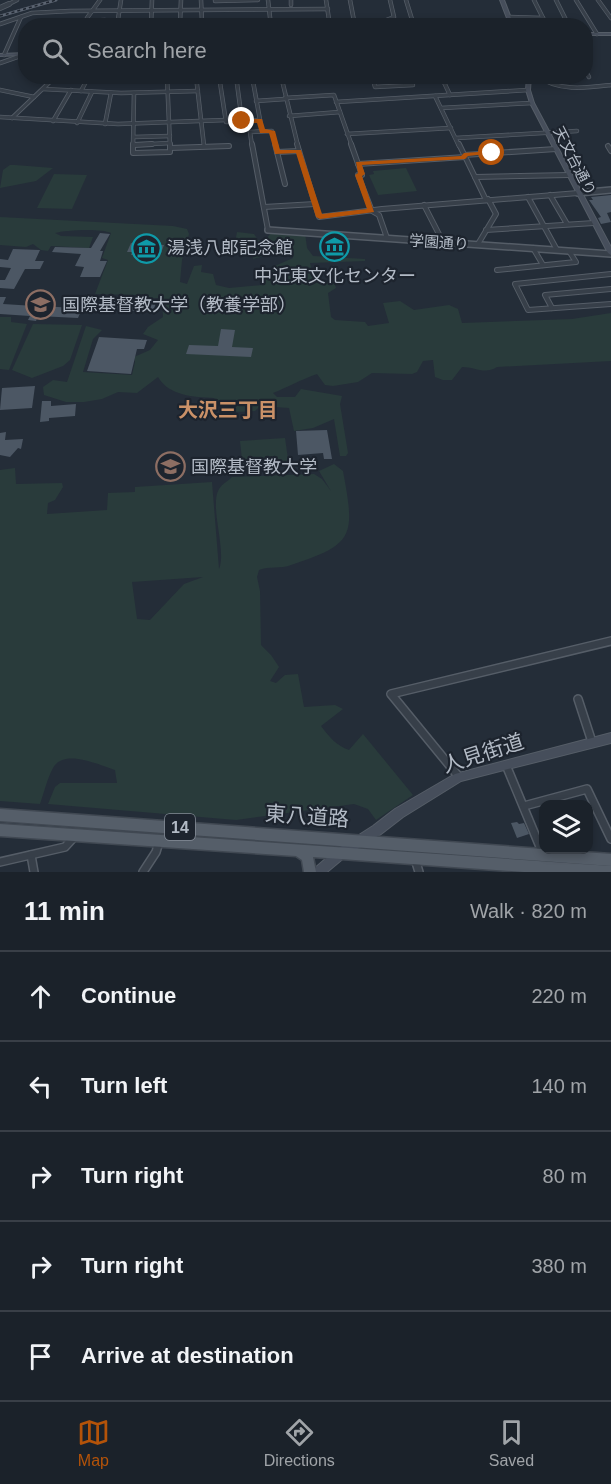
<!DOCTYPE html>
<html lang="en">
<head>
<meta charset="utf-8">
<style>
	:root { --surface:#1b222a; --page:#242a32; --text:#f1f3f6; --muted:#a0a4a8; --line:#393f47; --accent:#b45309 }
	body { margin:0; font-family:Helvetica,"Noto Sans JP",sans-serif; background:var(--page); color:var(--text) }
	.controls { position:absolute; right:18px; bottom:18px; display:grid; overflow:hidden; border-radius:12px; box-shadow:0 3px 9px #0003 }
	.controls button { width:54px; height:54px; display:grid; place-items:center; padding:0; border:0; border-bottom:2px solid var(--line); background:var(--surface); color:var(--text); font:30px sans-serif }
	.stop { position:absolute; width:18px; height:18px; margin:-14px; border:4px solid #b45309; border-radius:50%; background:#fff }
	.stop.end { background:#b45309; border-color:#fff; box-shadow:0 2px 6px #0008 }
	.list { margin:0; padding:0; list-style:none }
	h2 { display:flex; justify-content:space-between; align-items:center; height:78px; margin:0; padding:0 24px; font-size:26px }
	h2 small { font-size:20px; font-weight:400; color:var(--muted) }
	.list li { display:grid; grid-template-columns:39px 1fr auto; gap:18px; align-items:center; box-sizing:border-box; height:90px; padding:0 24px; border-top:2px solid var(--line) }
	.list b { display:block; font-size:22px; white-space:nowrap }
	.list em { font-size:20px; font-style:normal; color:var(--muted) }
	.icon { flex:none; width:33px; height:33px; fill:none; stroke:currentColor; stroke-width:2; stroke-linecap:round; stroke-linejoin:round }
	.map { position:relative; flex:none; width:611px; height:872px; overflow:hidden }
	.search { position:absolute; background:var(--surface); box-shadow:0 3px 9px #0003; left:18px; right:18px; top:18px; height:66px; display:flex; align-items:center; gap:15px; box-sizing:border-box; padding:0 21px; border-radius:24px; color:var(--muted); font-size:22px }
	.sheet { height:528px; background:var(--surface) }
	nav { display:flex; justify-content:space-around; align-items:center; box-sizing:border-box; height:84px; border-top:2px solid var(--line); background:var(--surface); font-size:16px; color:var(--muted) }
	nav a { display:grid; justify-items:center; gap:3px }
	nav .on { color:var(--accent) }
	.map>svg:first-child { display:block }
	.green { fill:#293b3b; fill-rule:evenodd }
	.building { fill:#4c5764 }
	.lines { fill:none; stroke-linecap:round; stroke-linejoin:round }
	.minor-far2-casing { stroke:#555d67; stroke-width:4.5 }
	.minor-far1-casing { stroke:#555d67; stroke-width:6 }
	.minor-casing { stroke:#555d67; stroke-width:10 }
	.tertiary-far1-casing { stroke:#555d67; stroke-width:6 }
	.tertiary-casing { stroke:#555d67; stroke-width:8 }
	.secondary-casing { stroke:#555d67; stroke-width:2 }
	.primary-casing { stroke:#404852; stroke-width:3 }
	.minor-far2 { stroke:#373f49; stroke-width:3 }
	.minor-far1 { stroke:#373f49; stroke-width:4 }
	.minor { stroke:#373f49; stroke-width:7 }
	.tertiary-far1 { stroke:#373f49; stroke-width:4.5 }
	.tertiary { stroke:#373f49; stroke-width:5 }
	.secondary { fill:#464e5b; fill-rule:evenodd }
	.primary { fill:#555e69; fill-rule:evenodd }
	.rail-casing { stroke:#5a6370; stroke-width:3 }
	.rail { stroke:#1d242e; stroke-width:1.5; stroke-dasharray:3; stroke-linecap:butt }
	.route { fill:#b45309 }
	.labels { text-anchor:middle; dominant-baseline:central; stroke-width:4.5; stroke-linejoin:round; paint-order:stroke }
	.far-street-label { font-size:15px; fill:#b2bac5; stroke:#1d242e }
	.shield { fill:#1d242e; stroke:#858d98; stroke-width:1.5 }
	.shield-label { font-size:16px; font-weight:bold; fill:#b2bac5 }
	.poi-label { font-size:18px; fill:#b2bac5; stroke:#1d242e; text-anchor:start }
	.neighbourhood-label { font-size:20px; font-weight:bold; fill:#ca9168; stroke:#1d242e }
	.near-street-label { font-size:21px; fill:#b2bac5; stroke:#1d242e }
</style>
</head>
<body>
<div class="map">
<svg width="611" height="872" viewBox="0 0 611 872">
	<rect width="100%" height="100%" fill="#242d38"/>
	<g class="green">
		<path d="M 10,165 L 15,165 L 53,168 L 36,181 L 0,188 L 3,170 Z"/>
		<path d="M 406,168 L 417,191 L 378,195 L 369,175 L 374,174 L 373,171 Z"/>
		<path d="M 54,174 L 87,175 L 72,209 L 37,208 Z"/>
		<path d="M 0,217 L 173,226 L 187,229 L 189,234 L 182,260 L 180,282 L 187,284 L 194,266 L 202,265 L 201,272 L 213,274 L 216,285 L 229,288 L 262,285 L 259,273 L 293,258 L 293,253 L 271,251 L 268,255 L 253,259 L 252,248 L 235,243 L 237,232 L 254,234 L 258,240 L 264,241 L 272,232 L 305,233 L 307,248 L 313,256 L 365,259 L 365,261 L 310,263 L 315,282 L 334,282 L 336,288 L 328,293 L 331,317 L 335,320 L 365,322 L 368,326 L 389,323 L 383,303 L 400,301 L 414,310 L 449,305 L 458,309 L 462,323 L 572,319 L 611,313 L 611,361 L 497,367 C 484,375 476,367 462,367 L 452,380 L 443,380 L 435,377 L 433,360 L 423,361 L 417,372 L 412,374 L 372,373 L 358,382 L 333,386 L 325,385 L 317,374 C 300,380 288,387 273,393 L 277,397 L 295,397 L 301,389 L 342,396 L 340,404 L 348,453 L 346,456 L 340,456 L 334,419 L 313,428 L 294,431 L 289,408 L 260,406 L 255,411 C 236,412 224,415 214,398 C 194,397 169,396 158,377 L 137,393 L 118,392 L 102,399 L 84,402 L 66,402 L 44,395 L 43,387 L 53,380 L 67,382 L 86,326 L 102,330 L 93,339 L 83,372 L 132,375 L 135,362 L 134,357 L 150,350 L 158,340 L 143,334 L 148,327 L 163,317 L 162,302 L 158,298 L 140,298 L 138,295 L 95,294 L 108,260 L 102,258 L 111,233 C 101,228 66,230 55,233 L 61,236 L 93,237 L 89,248 L 51,246 L 48,251 L 41,250 L 33,244 L 26,247 L 0,245 Z"/>
		<path d="M 0,317 L 11,317 L 11,322 L 27,324 L 9,370 L 0,369 Z"/>
		<path d="M 33,324 L 82,325 L 70,360 L 63,366 L 32,378 L 12,370 Z"/>
		<path d="M 285,438 L 289,466 L 243,469 L 240,441 Z"/>
		<path d="M 334,464 L 343,471 C 355,536 355,544 291,565 C 281,569 269,566 259,570 L 257,577 L 260,591 L 261,645 L 271,655 L 279,667 L 270,681 L 276,683 L 285,675 L 298,674 L 304,707 L 335,705 L 343,709 L 321,726 C 329,737 337,746 349,750 L 363,734 L 413,795 L 376,820 L 368,809 L 354,804 L 236,820 L 48,804 L 55,787 L 60,783 L 117,783 L 115,770 C 99,765 64,748 53,768 C 47,779 44,793 40,804 L 0,801 L 0,470 L 15,468 L 16,484 L 62,483 L 63,487 L 55,500 L 48,503 L 47,514 L 107,510 L 108,493 L 135,492 L 135,487 L 212,482 L 219,569 C 227,551 209,506 219,489 C 223,483 227,482 232,477 L 314,474 L 322,479 L 331,491 L 319,471 ZM 203,577 L 184,584 L 150,620 L 137,619 L 132,582 Z"/>
	</g>
	<g class="building">
		<path d="M 611,195 L 611,212 L 607,213 L 611,222 L 601,224 L 598,218 L 601,217 L 589,200 L 593,200 L 591,197 Z"/>
		<path d="M 100,233 L 110,234 L 100,251 L 103,251 L 100,261 L 107,261 L 100,277 L 80,277 L 84,267 L 75,266 L 81,254 L 52,252 L 55,247 L 91,248 Z"/>
		<path d="M 131,243 L 164,245 L 161,253 L 140,252 L 138,255 L 131,255 L 132,252 L 127,252 Z"/>
		<path d="M 13,249 L 40,250 L 35,261 L 44,261 L 40,269 L 25,269 L 14,289 L 0,288 L 0,280 L 5,280 L 11,268 L 0,267 L 0,259 L 8,260 Z"/>
		<path d="M 0,297 L 6,297 L 3,304 L 35,306 L 38,299 L 45,299 L 42,306 L 74,308 L 77,301 L 85,301 L 78,318 L 38,316 L 36,321 L 28,320 L 30,316 L 0,314 Z"/>
		<path d="M 103,297 L 157,299 L 153,312 L 98,309 Z"/>
		<path d="M 221,329 L 235,330 L 232,347 L 253,348 L 251,357 L 186,354 L 189,345 L 218,346 Z"/>
		<path d="M 99,337 L 147,340 L 144,349 L 137,349 L 131,374 L 87,371 Z"/>
		<path d="M 35,386 L 32,408 L 0,410 L 2,388 Z"/>
		<path d="M 42,401 L 51,401 L 51,406 L 76,404 L 75,416 L 49,418 L 49,421 L 40,422 Z"/>
		<path d="M 327,430 L 332,459 L 324,459 L 323,453 L 298,455 L 296,431 Z"/>
		<path d="M 6,432 L 5,440 L 23,439 L 21,449 L 18,448 L 10,457 L 0,455 L 0,433 Z"/>
		<path d="M 517,822 L 519,824 L 524,823 L 529,834 L 517,838 L 511,823 Z"/>
	</g>
	<g class="lines">
		<defs>
			<g id="minor-far2">
				<path d="M 201,0 L 202,22"/>
				<path d="M 268,0 L 271,26"/>
				<path d="M 291,0 L 291,5"/>
				<path d="M 326,0 L 330,26"/>
				<path d="M 350,0 L 355,26"/>
				<path d="M 406,0 L 414,26"/>
				<path d="M 534,0 L 547,26"/>
				<path d="M 556,0 L 569,26"/>
				<path d="M 576,0 L 597,34"/>
				<path d="M 598,0 L 611,18"/>
				<path d="M 215,1 L 258,0"/>
				<path d="M 9,4 L 17,0"/>
				<path d="M 509,17 L 543,18"/>
				<path d="M 86,21 L 105,20"/>
				<path d="M 180,23 L 181,0"/>
				<path d="M 0,24 L 32,13 L 70,11 L 328,9"/>
				<path d="M 151,25 L 235,21 L 236,26"/>
				<path d="M 85,26 L 87,18 L 100,0"/>
				<path d="M 117,26 L 121,0"/>
				<path d="M 151,26 L 152,0"/>
				<path d="M 385,26 L 384,21 L 394,17 L 390,0"/>
				<path d="M 4,55 L 21,17"/>
				<path d="M 0,63 L 23,55"/>
				<path d="M 586,72 L 589,77"/>
				<path d="M 167,76 L 170,146"/>
				<path d="M 196,76 L 204,146"/>
				<path d="M 219,76 L 226,122 L 260,120"/>
				<path d="M 236,76 L 242,121"/>
				<path d="M 252,76 L 262,131"/>
				<path d="M 281,76 L 298,146"/>
				<path d="M 372,76 L 375,87 L 413,85"/>
				<path d="M 441,76 L 450,95"/>
				<path d="M 537,76 C 559,92 586,88 611,85"/>
				<path d="M 43,89 L 121,93 L 198,91"/>
				<path d="M 0,90 L 34,97"/>
				<path d="M 81,91 L 89,76"/>
				<path d="M 435,96 L 459,146"/>
				<path d="M 285,98 L 334,95 L 352,146"/>
				<path d="M 256,101 L 285,99"/>
				<path d="M 336,102 L 528,90"/>
				<path d="M 441,108 L 532,103"/>
				<path d="M 289,116 L 340,112"/>
				<path d="M 0,117 L 118,124 L 226,120"/>
				<path d="M 12,118 L 56,76"/>
				<path d="M 53,121 L 71,90"/>
				<path d="M 77,123 L 92,92"/>
				<path d="M 105,124 L 111,93"/>
				<path d="M 347,134 L 451,128"/>
				<path d="M 134,137 L 170,136"/>
				<path d="M 456,138 L 577,131"/>
				<path d="M 134,145 L 170,143"/>
				<path d="M 133,146 L 134,93"/>
				<path d="M 252,146 L 250,132 L 272,131 L 276,146"/>
			</g>
			<g id="minor-far1">
				<path d="M 133,144 L 133,153 L 170,152 L 170,144"/>
				<path d="M 252,144 L 268,230"/>
				<path d="M 275,144 L 285,184"/>
				<path d="M 297,144 L 319,217 L 382,209 L 578,193"/>
				<path d="M 351,144 L 362,175 L 358,175 L 372,211 L 379,215 L 387,238"/>
				<path d="M 459,144 L 486,200"/>
				<path d="M 134,145 L 152,144"/>
				<path d="M 608,146 L 611,151"/>
				<path d="M 170,148 L 229,146"/>
				<path d="M 277,152 L 299,151"/>
				<path d="M 464,155 L 556,149"/>
				<path d="M 358,164 L 465,157"/>
				<path d="M 475,177 L 569,175"/>
				<path d="M 550,195 L 567,224"/>
				<path d="M 528,197 L 557,250"/>
				<path d="M 424,205 L 443,242"/>
				<path d="M 264,207 L 315,204"/>
				<path d="M 486,230 L 594,223"/>
				<path d="M 478,244 L 496,214 L 488,199"/>
				<path d="M 533,248 L 543,265"/>
				<path d="M 497,270 L 576,262 L 569,251"/>
				<path d="M 611,274 L 515,284 L 528,310 L 611,304"/>
				<path d="M 552,308 L 545,295 L 611,289"/>
			</g>
			<g id="minor">
				<path d="M 578,699 L 592,742"/>
				<path d="M 506,765 L 543,854"/>
				<path d="M 459,777 L 391,694 L 611,641"/>
				<path d="M 524,806 L 587,789 L 611,839"/>
				<path d="M 31,855 L 34,872"/>
				<path d="M 415,859 L 419,872"/>
				<path d="M 0,862 L 65,847 L 75,836"/>
				<path d="M 143,872 L 156,852 L 159,842"/>
			</g>
			<path id="tertiary-far1" d="M 0,8 L 9,4"/>
			<g id="tertiary">
				<path d="M 578,193 L 611,190"/>
				<path d="M 268,230 L 611,254"/>
			</g>
			<g id="secondary">
				<path d="M 500,0 L 504,0 L 514,26 L 510,26 Z"/>
				<rect x="586" y="33" width="25" height="2"/>
				<path d="M 26,53 L 26,55 L 0,56 L 0,54 Z"/>
				<path d="M 527,76 L 531,76 L 530,90 L 534,103 L 611,247 L 611,255 L 608,253 L 530,103 L 526,90 Z"/>
				<path d="M 611,733 L 611,743 L 461,781 L 403,817 L 381,834 L 345,857 L 327,872 L 314,872 L 315,868 L 337,849 L 373,826 L 395,809 L 455,774 Z"/>
			</g>
			<g id="primary">
				<path d="M 0,809 L 611,854 L 611,866 L 0,821 Z"/>
				<path d="M 0,824 L 611,866 L 611,872 L 524,872 L 313,857 L 316,872 L 304,872 L 302,860 L 296,856 L 0,836 Z"/>
			</g>
		</defs>
		<use href="#minor-far2" class="minor-far2-casing"/>
		<use href="#minor-far1" class="minor-far1-casing"/>
		<use href="#minor" class="minor-casing"/>
		<use href="#tertiary-far1" class="tertiary-far1-casing"/>
		<use href="#tertiary" class="tertiary-casing"/>
		<use href="#secondary" class="secondary-casing"/>
		<use href="#primary" class="primary-casing"/>
		<use href="#minor-far2" class="minor-far2"/>
		<use href="#minor-far1" class="minor-far1"/>
		<use href="#minor" class="minor"/>
		<use href="#tertiary-far1" class="tertiary-far1"/>
		<use href="#tertiary" class="tertiary"/>
		<use href="#secondary" class="secondary"/>
		<use href="#primary" class="primary"/>
		<defs>
			<path id="rail" d="M 0,16 L 56,0"/>
		</defs>
		<use href="#rail" class="rail-casing"/>
		<use href="#rail" class="rail"/>
	</g>
	<path class="route" d="M 242,119 L 262,119 L 265,129 L 275,131 L 280,150 L 301,150 L 322,214 L 367,209 L 355,175 L 358,173 L 356,162 L 461,156 L 464,153 L 492,151 L 495,153 L 468,156 L 465,159 L 362,165 L 365,174 L 362,176 L 374,212 L 320,219 L 316,217 L 296,153 L 275,154 L 269,133 L 260,133 L 257,123 L 240,123 Z"/>
	<defs>
		<symbol id="museum-ring" viewBox="-11 -11 22 22"><circle r="9.5" fill="#1d242e" stroke="#0f9aa8" stroke-width="1.5"/><path d="M0-6L6-3V-2H-6V-3ZM-5-1h2V3h-2ZM-1-1h2V3h-2ZM3-1h2V3H3ZM-6 4H6V6H-6Z" fill="#0f9aa8"/></symbol>
		<symbol id="university-ring" viewBox="-11 -11 22 22"><circle r="9.5" fill="#1d242e" stroke="#8d6e63" stroke-width="1.5"/><path d="M0-5L7-2L0 1L-7-2ZM-4 1L0 2.5L4 1V4Q0 6-4 4Z" fill="#8d6e63"/></symbol>
	</defs>
	<g fill-rule="evenodd">
		<use href="#museum-ring" x="318" y="230" width="33" height="33"/>
		<use href="#museum-ring" x="130" y="232" width="33" height="33"/>
		<use href="#university-ring" x="24" y="288" width="33" height="33"/>
		<use href="#university-ring" x="154" y="450" width="33" height="33"/>
	</g>
	<g class="labels">
		<g class="far-street-label">
			<text transform="translate(575 161) rotate(63)">天文台通り</text>
			<text transform="translate(439 242) rotate(4)">学園通り</text>
		</g>
		<rect class="shield" x="165" y="814" width="30" height="26" rx="4.5"/>
		<g class="shield-label">
			<text x="180" y="827">14</text>
		</g>
		<g class="poi-label">
			<text x="167" y="248">湯浅八郎記念館</text>
			<text x="335" y="276" text-anchor="middle">中近東文化センター</text>
			<text x="62" y="305">国際基督教大学（教養学部）</text>
			<text x="191" y="467">国際基督教大学</text>
		</g>
		<g class="neighbourhood-label">
			<text x="228" y="410">大沢三丁目</text>
		</g>
		<g class="near-street-label">
			<text transform="translate(483 753) rotate(-18)">人見街道</text>
			<text transform="translate(307 816) rotate(4)">東八道路</text>
		</g>
	</g>
</svg>
<div class="controls">
<button><svg class="icon" aria-label="layers" viewBox="0 0 24 24"><path d="M12 4l9 5-9 5-9-5zM3 14l9 5 9-5"/></svg></button>
</div>
<div class="stop" style="left:492px;top:153px"></div>
<div class="stop end" style="left:242px;top:121px"></div>
<div class="search"><svg class="icon" aria-label="search" viewBox="0 0 24 24"><circle cx="10" cy="10" r="6"/><path d="M15 15l6 6"/></svg>Search here</div>
</div>
<section class="sheet">
<h2>11 min<small>Walk · 820 m</small></h2>
<ul class="list">
<li><svg class="icon" aria-label="ahead" viewBox="0 0 24 24"><path d="M12 20V5M6 11l6-6 6 6"/></svg><div><b>Continue</b></div><em>220 m</em></li>
<li><svg class="icon" aria-label="left" viewBox="0 0 24 24"><path d="M17 20v-9H6M10 6l-5 5 5 5"/></svg><div><b>Turn left</b></div><em>140 m</em></li>
<li><svg class="icon" aria-label="right" viewBox="0 0 24 24"><path d="M7 20v-9h11M14 6l5 5-5 5"/></svg><div><b>Turn right</b></div><em>80 m</em></li>
<li><svg class="icon" aria-label="right" viewBox="0 0 24 24"><path d="M7 20v-9h11M14 6l5 5-5 5"/></svg><div><b>Turn right</b></div><em>380 m</em></li>
<li><svg class="icon" aria-label="arrive" viewBox="0 0 24 24"><path d="M6 21V4h12l-3 4 3 4H6"/></svg><div><b>Arrive at destination</b></div></li>
</ul>
</section>
<nav>
<a class="on"><svg class="icon" aria-label="map" viewBox="0 0 24 24"><path d="M3 6l6-2 6 2 6-2v14l-6 2-6-2-6 2zM9 4v14M15 6v14"/></svg>Map</a>
<a><svg class="icon" aria-label="directions" viewBox="0 0 24 24"><path d="M12 3l9 9-9 9-9-9zM9 14v-3h6M13 9l2 2-2 2"/></svg>Directions</a>
<a><svg class="icon" aria-label="saved" viewBox="0 0 24 24"><path d="M7 4h10v16l-5-4-5 4z"/></svg>Saved</a>
</nav>
</body>
</html>
